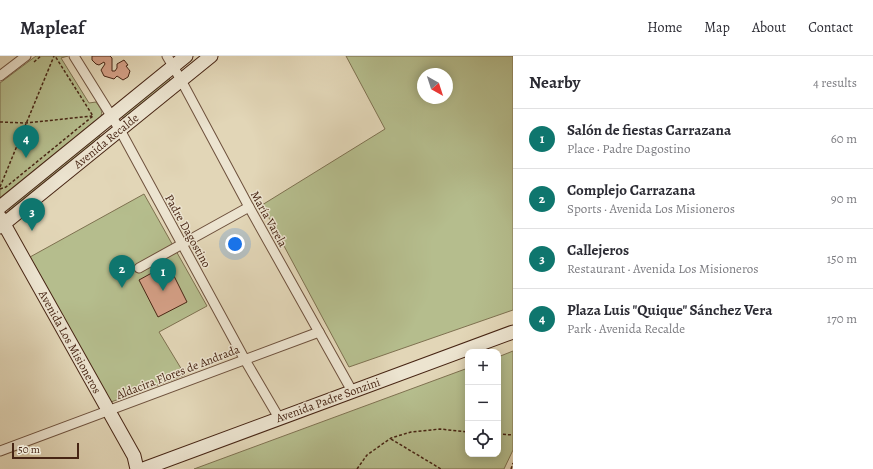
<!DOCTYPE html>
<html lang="en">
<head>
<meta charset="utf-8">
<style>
	:root { --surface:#fff; --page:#f2f2f3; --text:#2b2b33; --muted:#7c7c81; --line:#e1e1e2; --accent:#0f766e }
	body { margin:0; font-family:Alegreya,serif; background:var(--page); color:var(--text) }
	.controls { position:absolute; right:12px; bottom:12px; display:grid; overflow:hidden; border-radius:8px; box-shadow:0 2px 10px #0003 }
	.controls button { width:36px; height:36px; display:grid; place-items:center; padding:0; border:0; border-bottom:1px solid var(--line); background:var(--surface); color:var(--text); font:20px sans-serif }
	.compass { position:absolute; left:417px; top:12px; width:36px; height:36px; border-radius:50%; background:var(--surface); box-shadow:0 2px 10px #0003; rotate:141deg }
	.scale { position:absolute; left:12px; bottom:10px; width:67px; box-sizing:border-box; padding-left:4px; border:2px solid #472514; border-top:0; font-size:11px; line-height:14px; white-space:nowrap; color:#472514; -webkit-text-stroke:3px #ece4d0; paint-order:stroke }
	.you { position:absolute; left:235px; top:188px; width:14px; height:14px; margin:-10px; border:3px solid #fff; border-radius:50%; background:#1a73e8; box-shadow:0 0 0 6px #1a73e833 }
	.badge { display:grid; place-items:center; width:26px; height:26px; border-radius:50%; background:var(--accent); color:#fff; font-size:13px; font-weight:700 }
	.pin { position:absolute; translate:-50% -33px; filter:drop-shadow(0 1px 2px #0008) }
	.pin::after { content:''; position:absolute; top:21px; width:14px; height:12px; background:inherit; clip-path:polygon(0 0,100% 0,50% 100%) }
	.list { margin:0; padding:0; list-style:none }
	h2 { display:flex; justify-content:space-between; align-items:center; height:52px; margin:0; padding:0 16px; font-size:17px }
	h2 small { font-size:13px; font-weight:400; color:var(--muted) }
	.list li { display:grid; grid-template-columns:26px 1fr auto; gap:12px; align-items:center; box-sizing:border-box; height:60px; padding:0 16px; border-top:1px solid var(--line) }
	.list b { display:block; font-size:15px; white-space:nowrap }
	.list p { margin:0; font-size:13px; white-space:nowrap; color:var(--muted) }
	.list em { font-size:13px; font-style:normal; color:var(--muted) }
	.icon { flex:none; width:22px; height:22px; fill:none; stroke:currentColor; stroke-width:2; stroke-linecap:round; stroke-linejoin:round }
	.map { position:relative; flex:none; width:513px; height:413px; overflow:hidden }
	header { display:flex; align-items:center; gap:24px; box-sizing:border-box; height:56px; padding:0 20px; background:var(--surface); border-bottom:1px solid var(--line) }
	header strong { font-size:19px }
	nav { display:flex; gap:22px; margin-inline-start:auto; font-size:14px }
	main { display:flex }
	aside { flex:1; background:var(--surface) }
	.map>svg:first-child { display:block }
	.green { fill:#b5bd8d; stroke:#7e7150; fill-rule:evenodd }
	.building { fill:#d6a188; stroke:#472514 }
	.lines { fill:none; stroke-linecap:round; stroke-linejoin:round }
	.street-casing { stroke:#6e513d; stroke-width:11 }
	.secondary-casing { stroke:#472514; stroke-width:15 }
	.path { stroke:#472514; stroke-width:1.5; stroke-dasharray:3 2; stroke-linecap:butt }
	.street { stroke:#ece4d0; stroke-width:9 }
	.secondary { stroke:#ece4d0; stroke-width:13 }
	.labels { text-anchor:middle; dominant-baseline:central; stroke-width:3; stroke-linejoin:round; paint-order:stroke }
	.street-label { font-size:12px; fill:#472514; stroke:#ece4d0 }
</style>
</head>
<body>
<header>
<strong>Mapleaf</strong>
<nav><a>Home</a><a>Map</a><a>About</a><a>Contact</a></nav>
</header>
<main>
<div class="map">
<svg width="513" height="413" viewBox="0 0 513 413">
	<rect width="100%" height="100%" fill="#e2d6b7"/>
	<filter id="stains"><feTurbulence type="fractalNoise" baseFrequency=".005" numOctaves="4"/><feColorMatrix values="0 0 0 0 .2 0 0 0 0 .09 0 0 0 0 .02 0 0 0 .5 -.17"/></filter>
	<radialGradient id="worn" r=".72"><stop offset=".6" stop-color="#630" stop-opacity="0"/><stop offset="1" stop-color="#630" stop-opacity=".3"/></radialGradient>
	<g class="green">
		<path d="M 36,0 L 68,0 L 61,2 L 89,47 L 96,46 C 100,52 104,55 100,62 L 4,141 L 0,142 L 0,27 Z"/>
		<path d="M 346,0 L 513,0 L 513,254 L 349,311 L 262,149 L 385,73 ZM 423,18 L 447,18 L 447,42 L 423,42 Z"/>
		<path d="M 169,22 L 171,26 L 124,64 L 122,59 Z"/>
		<path d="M 99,78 L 101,83 L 11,155 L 8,151 Z"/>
		<path d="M 144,138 L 207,250 L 159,276 L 185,319 L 111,346 L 30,201 Z"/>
		<path d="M 513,295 L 513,394 L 504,413 L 194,413 L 468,312 L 468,398 L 498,398 L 498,301 Z"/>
	</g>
	<g class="building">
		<path d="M 92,0 L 110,0 L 112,2 L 112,15 L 115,15 L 117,12 L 117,8 L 124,4 L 128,9 L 126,10 L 130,15 L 128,21 L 123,24 L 117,20 L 114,23 L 104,20 L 101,14 L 105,8 L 104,6 L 99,9 L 96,8 L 92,4 Z"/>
		<path d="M 168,208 L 187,246 L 158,261 L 139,224 Z"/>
	</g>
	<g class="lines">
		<defs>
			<g id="street">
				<path d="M 74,0 L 120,74 L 245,304 L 279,362"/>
				<path d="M 167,0 L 181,24 L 249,151 L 352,335"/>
				<path d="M 0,20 L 26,0"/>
				<path d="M 139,212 L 249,151"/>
				<path d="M 0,395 L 319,276"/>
			</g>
			<g id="secondary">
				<path d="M 0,151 L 186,0"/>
				<path d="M 0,161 L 134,400 L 137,413"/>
				<path d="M 0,171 L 211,0"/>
				<path d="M 143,413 L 513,276"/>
			</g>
		</defs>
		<use href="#street" class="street-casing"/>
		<use href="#secondary" class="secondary-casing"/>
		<g class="path">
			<path d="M 34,6 L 41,0"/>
			<path d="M 0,66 L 26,67 L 92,60"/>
			<path d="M 0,131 L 54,0"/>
			<path d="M 0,133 L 6,131 L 93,60 L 55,0"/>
			<path d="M 498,378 L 513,379"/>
			<path d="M 391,383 L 441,413"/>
			<path d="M 357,413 L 367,399 L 391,382 L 411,376 L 440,373 L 468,376"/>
			<path d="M 511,413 L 513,407"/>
		</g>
		<use href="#street" class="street"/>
		<use href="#secondary" class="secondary"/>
	</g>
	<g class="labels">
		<g class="street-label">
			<text transform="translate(106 85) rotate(-39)">Avenida Recalde</text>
			<text transform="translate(269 163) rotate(61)">María Varela</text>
			<text transform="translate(188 175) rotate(61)">Padre Dagostino</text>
			<text transform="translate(70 286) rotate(61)">Avenida Los Misioneros</text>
			<text transform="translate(178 316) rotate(-21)">Aldacira Flores de Andrada</text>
			<text transform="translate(328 344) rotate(-20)">Avenida Padre Sonzini</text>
		</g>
	</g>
	<rect width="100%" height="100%" filter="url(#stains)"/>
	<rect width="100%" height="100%" fill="url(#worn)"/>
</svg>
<div class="controls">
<button>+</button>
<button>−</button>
<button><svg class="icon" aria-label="locate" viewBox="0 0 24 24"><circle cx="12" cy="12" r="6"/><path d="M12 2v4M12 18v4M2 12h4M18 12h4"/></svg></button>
</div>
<svg class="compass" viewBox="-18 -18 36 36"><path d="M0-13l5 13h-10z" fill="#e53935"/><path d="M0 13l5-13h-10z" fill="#7c7c81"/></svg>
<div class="scale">50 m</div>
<div class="you"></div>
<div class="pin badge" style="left:163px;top:235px">1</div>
<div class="pin badge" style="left:122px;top:232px">2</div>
<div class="pin badge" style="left:32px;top:175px">3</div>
<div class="pin badge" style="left:26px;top:102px">4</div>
</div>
<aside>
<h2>Nearby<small>4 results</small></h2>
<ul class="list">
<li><span class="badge">1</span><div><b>Salón de fiestas Carrazana</b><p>Place · Padre Dagostino</p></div><em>60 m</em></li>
<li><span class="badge">2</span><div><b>Complejo Carrazana</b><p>Sports · Avenida Los Misioneros</p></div><em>90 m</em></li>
<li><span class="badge">3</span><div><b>Callejeros</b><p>Restaurant · Avenida Los Misioneros</p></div><em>150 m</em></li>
<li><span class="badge">4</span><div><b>Plaza Luis &quot;Quique&quot; Sánchez Vera</b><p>Park · Avenida Recalde</p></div><em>170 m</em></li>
</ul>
</aside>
</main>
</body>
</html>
